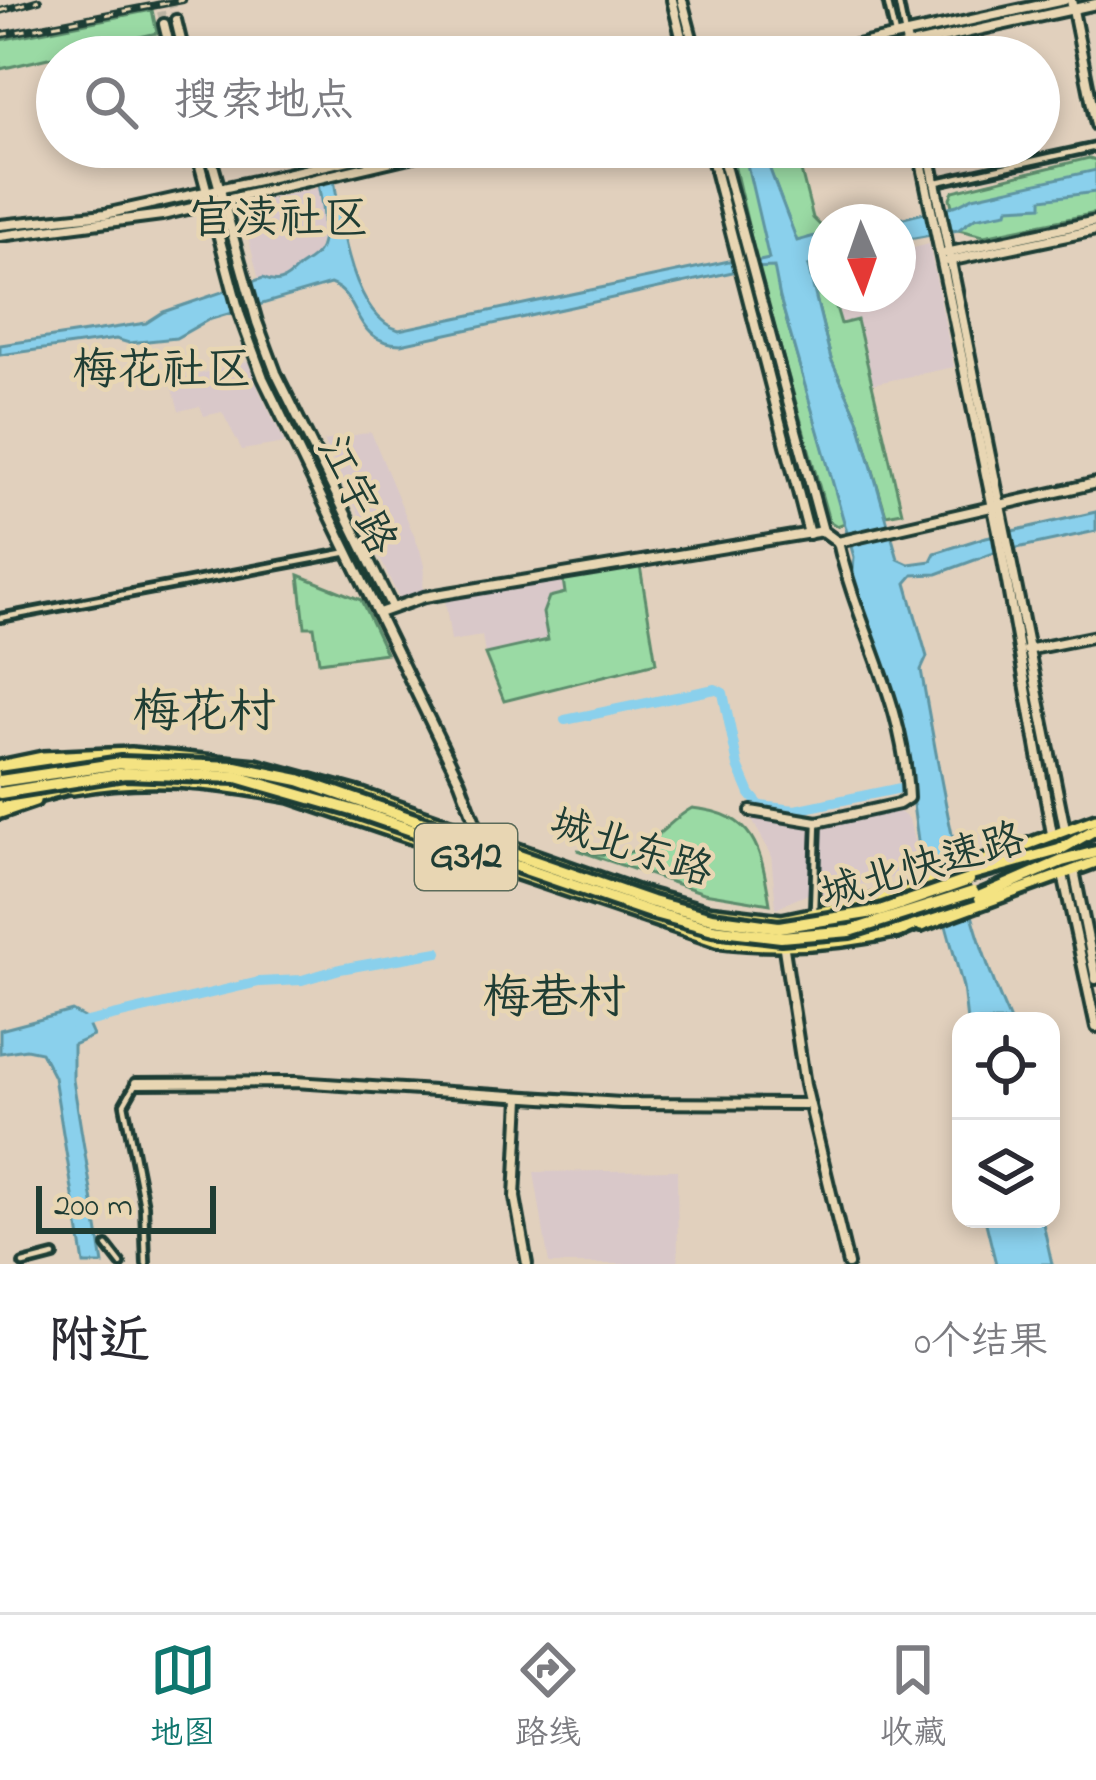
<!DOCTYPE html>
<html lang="zh">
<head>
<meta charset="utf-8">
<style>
	:root { --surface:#fff; --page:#f7f7f7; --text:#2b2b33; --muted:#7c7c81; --line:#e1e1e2; --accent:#0f766e }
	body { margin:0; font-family:"Indie Flower","LXGW WenKai TC",sans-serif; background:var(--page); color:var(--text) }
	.controls { position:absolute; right:36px; bottom:36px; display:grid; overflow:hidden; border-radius:24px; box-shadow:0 6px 18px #0003 }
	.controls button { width:108px; height:108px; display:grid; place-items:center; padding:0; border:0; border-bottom:3px solid var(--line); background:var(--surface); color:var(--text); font:60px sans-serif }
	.compass { position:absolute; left:808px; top:204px; width:108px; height:108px; border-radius:50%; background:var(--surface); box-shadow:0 6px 18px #0003; rotate:178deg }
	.scale { position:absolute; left:36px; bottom:30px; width:180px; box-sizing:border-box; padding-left:12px; border:6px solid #1f3d34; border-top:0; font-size:33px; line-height:42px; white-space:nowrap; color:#1f3d34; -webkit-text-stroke:9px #e8d6b3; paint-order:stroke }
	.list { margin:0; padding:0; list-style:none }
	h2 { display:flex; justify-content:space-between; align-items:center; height:156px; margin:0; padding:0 48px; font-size:51px }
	h2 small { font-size:39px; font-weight:400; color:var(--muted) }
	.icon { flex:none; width:66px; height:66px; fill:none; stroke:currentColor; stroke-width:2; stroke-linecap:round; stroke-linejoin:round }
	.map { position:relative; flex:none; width:1096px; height:1264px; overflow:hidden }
	.search { position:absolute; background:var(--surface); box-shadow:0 6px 18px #0003; left:36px; right:36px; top:36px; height:132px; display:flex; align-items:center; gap:30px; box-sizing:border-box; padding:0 42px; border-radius:66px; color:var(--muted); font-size:45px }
	.sheet { height:348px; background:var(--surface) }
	nav { display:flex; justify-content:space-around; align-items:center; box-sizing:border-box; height:168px; border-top:3px solid var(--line); background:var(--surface); font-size:33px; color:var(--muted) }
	nav a { display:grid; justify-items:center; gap:6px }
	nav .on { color:var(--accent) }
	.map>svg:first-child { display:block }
	.built { fill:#d9c8c9 }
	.green { fill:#9adaa4; stroke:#5c8c6c; stroke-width:3 }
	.water { fill:#8ad0ec; stroke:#5f95a2; stroke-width:3 }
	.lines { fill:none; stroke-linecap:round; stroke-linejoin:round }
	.river { stroke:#8ad0ec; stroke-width:10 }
	.secondary-tunnel { stroke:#bab3a2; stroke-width:8; stroke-dasharray:8 4; stroke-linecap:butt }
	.street-casing { stroke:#1f3d34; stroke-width:14 }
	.secondary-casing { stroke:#1f3d34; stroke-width:16 }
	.primary-casing { stroke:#1f3d34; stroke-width:18 }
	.highway-casing { stroke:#1f3d34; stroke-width:20 }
	.street { stroke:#e8d6b3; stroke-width:4.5 }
	.secondary { stroke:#e8d6b3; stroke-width:8 }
	.primary { stroke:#f4e382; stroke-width:9 }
	.highway { stroke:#f4e382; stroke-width:10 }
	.rail-casing { stroke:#1f3d34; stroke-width:8 }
	.rail { stroke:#e8d6b3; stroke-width:3; stroke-dasharray:9; stroke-linecap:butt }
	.highway-bridge-casing { stroke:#1f3d34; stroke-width:20; stroke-linecap:butt }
	.highway-bridge { stroke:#f4e382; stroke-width:10 }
	.labels { text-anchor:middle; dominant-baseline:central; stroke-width:9; stroke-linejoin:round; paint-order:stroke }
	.shield { fill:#e8d6b3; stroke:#5b6b5a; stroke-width:3 }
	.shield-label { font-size:39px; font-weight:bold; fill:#1f3d34 }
	.street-label { font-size:42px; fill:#1f3d34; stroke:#e8d6b3 }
	.neighbourhood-label { font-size:45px; fill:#1f3d34; stroke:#e8d6b3 }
	.quarter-label { font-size:48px; fill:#1f3d34; stroke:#e8d6b3 }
</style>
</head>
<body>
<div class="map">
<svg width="1096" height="1264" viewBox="0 0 1096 1264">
	<rect width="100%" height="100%" fill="#e1d0bd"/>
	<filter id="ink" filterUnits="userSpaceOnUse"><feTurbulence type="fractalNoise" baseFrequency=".00833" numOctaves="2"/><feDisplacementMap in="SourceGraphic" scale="24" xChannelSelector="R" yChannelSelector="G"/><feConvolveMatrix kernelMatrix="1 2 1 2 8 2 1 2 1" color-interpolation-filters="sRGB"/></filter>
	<g filter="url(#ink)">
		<g class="built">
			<path d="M 318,188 L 323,228 L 317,254 L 289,280 L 259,280 L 247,232 L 253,207 L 260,201 Z"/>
			<path d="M 929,244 L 954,367 L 872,384 L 857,321 L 841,325 L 832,294 L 898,294 L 898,252 Z"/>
			<path d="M 248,361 L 258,388 L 285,443 L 242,450 L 222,412 L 204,416 L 200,406 L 179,411 L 171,382 Z"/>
			<path d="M 371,432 L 420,550 L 424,566 L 423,593 L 399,598 L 324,441 Z"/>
			<path d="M 563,579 L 566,594 L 549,597 L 543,613 L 549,640 L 485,654 L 482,636 L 451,641 L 445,599 Z"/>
			<path d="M 896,809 L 909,819 L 921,871 L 822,893 L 822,830 L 830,824 Z"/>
			<path d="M 748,813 L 810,829 L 810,893 L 776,908 L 771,854 Z"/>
			<path d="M 677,1170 L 678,1264 L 549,1264 L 534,1172 Z"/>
		</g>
		<g class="green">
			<path d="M 152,10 L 157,33 L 0,69 L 0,40 Z"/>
			<path d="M 730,147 L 743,147 L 776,270 L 780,298 L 845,523 L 837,526 L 829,521 L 758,268 Z"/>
			<path d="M 753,147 L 795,147 L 813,218 L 821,226 L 826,225 L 826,233 L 797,242 L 769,168 Z"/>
			<path d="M 1089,158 L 1096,160 L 1096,213 L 984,236 L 958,230 L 950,198 L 953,191 Z"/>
			<path d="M 826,259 L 826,294 L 832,294 L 841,324 L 857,320 L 902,512 L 886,515 L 858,419 L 831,359 L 808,265 Z"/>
			<path d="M 640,566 L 656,663 L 504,701 L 485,654 L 548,640 L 543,613 L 549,597 L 565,593 L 563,579 Z"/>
			<path d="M 299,575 L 361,600 L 386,653 L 319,662 L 314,627 L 305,627 Z"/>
			<path d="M 692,808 C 756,814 761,849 770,904 L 704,893 L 577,850 C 589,852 605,856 617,855 C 649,852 666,822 692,808 Z"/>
		</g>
		<g class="water">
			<path d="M 310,147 L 329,147 C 338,194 345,314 399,330 L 748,257 L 750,263 L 769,259 L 743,147 L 753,147 L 769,167 L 797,241 L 826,233 L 826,259 L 808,266 L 831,359 L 858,419 L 898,559 L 909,564 L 931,561 L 935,553 L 986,537 L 1096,512 L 1096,531 L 994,553 L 937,574 L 913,575 L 906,583 L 927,657 L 921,670 C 943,790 960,909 1010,1021 L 967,1021 L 963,987 L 944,918 L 920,855 L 900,711 L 852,586 L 854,557 L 780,298 L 774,267 L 751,268 L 401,344 C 351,343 362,295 330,284 L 208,320 L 176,338 L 129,343 L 116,339 L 0,355 L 0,345 L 146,323 L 163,312 L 263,278 C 278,285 285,281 296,270 C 303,263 312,261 318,252 C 332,231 315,172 310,147 Z"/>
			<path d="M 1096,170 L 1096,192 L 1042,199 L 1042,206 L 1008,208 L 1007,212 L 975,218 L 958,230 L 898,241 L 898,222 L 887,222 L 957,205 L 973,197 Z"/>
			<path d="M 72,1011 L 85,1018 L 93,1036 L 73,1045 L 73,1080 L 103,1264 L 84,1264 L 54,1077 L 41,1052 L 26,1049 L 0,1053 L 0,1030 Z"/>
			<path d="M 985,1219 L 1042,1219 L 1052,1264 L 996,1264 Z"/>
		</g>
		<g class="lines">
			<g class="river">
				<path d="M 565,720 L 715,689 L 723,693 L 738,766 L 750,794 L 760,806 L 795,810 L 915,785"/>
				<path d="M 74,1025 L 259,982 L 302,980 L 340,969 L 438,952"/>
			</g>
			<g class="secondary-tunnel">
				<path d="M 158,0 L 164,24"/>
				<path d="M 171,0 L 176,20"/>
			</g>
			<defs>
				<g id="street">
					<path d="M 887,0 L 895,35"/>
					<path d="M 898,0 L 905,35"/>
					<path d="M 937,182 L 1096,147"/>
					<path d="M 0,618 L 349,552"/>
					<path d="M 814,910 L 817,822"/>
					<path d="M 136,1083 L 124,1104 L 144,1205 L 146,1264"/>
					<path d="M 107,1246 L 121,1264"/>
					<path d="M 23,1264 L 54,1256"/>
				</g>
				<g id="secondary">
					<path d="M 672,0 L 686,57"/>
					<path d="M 682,0 L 697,57"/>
					<path d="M 1071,0 L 1096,125"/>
					<path d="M 176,20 L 185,57"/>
					<path d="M 164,24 L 172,57"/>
					<path d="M 905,35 L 910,57"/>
					<path d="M 801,57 L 1064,0"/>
					<path d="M 856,57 L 1096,4"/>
					<path d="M 195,147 L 240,316 L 263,378 L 460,782 L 475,822 L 477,837"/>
					<path d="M 208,147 L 257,322 L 276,373 L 392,607"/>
					<path d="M 709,147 L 809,534"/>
					<path d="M 720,147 L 823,531"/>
					<path d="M 918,147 L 998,532 L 1052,834"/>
					<path d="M 928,147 L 1065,829"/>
					<path d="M 0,225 L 105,214 L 408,147"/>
					<path d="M 0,236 L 162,215 L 452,147"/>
					<path d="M 946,253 L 1096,221"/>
					<path d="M 948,261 L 1096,230"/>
					<path d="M 838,542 L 1096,483"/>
					<path d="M 379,613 L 424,597 L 823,531 L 838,542"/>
					<path d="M 1027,650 L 1096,636"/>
					<path d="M 751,811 L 817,822 L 899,804 L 908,798 C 904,699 859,634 838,542"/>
					<path d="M 1074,870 L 1096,979"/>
					<path d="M 1063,874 L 1096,1027"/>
					<path d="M 783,942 L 805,1085 L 848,1264"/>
					<path d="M 136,1083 L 295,1082 L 621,1103 L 809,1104"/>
					<path d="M 520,1098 L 515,1197 L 527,1264"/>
				</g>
				<g id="primary">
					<path d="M 0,766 L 43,757 L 131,753 L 256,765 L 362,794 L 639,892 L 707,911 L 782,920 L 877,900"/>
					<path d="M 73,789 C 147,775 217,783 290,797 L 716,941 C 780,949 841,945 904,930"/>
					<path d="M 0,813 L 35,801"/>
					<path d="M 927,882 L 1096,819"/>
					<path d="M 921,926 L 1096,862"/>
				</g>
				<g id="highway">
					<path d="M 0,772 L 40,764 L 140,759"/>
					<path d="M 0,806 L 78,785"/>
					<path d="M 873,901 L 1059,850 L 1096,829"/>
					<path d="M 897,932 L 1062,861 L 1096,852"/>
				</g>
			</defs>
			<use href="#street" class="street-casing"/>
			<use href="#secondary" class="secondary-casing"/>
			<use href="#primary" class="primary-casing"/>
			<use href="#highway" class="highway-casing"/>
			<use href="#street" class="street"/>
			<use href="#secondary" class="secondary"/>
			<use href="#primary" class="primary"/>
			<use href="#highway" class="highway"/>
			<defs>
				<g id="rail">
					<path d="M 0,11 L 39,0"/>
					<path d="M 0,35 L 183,0"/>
				</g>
			</defs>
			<use href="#rail" class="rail-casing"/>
			<use href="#rail" class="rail"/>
			<defs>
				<g id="highway-bridge">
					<path d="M 0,781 L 121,763 L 236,767 L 299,780 L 652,902 L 712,918 L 779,927 L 880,911 L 969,880"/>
					<path d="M 0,793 L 125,773 L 237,777 L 359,812 L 650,912 L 713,929 L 781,937 L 850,931 L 973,892"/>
				</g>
			</defs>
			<use href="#highway-bridge" class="highway-bridge-casing"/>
			<use href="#highway-bridge" class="highway-bridge"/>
		</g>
	</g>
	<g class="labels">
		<rect class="shield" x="415" y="824" width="102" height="66" rx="9"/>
		<g class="shield-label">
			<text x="466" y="857">G312</text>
		</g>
		<g class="street-label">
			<text transform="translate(355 496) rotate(64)">江宇路</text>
			<text transform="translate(631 849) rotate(18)">城北东路</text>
			<text transform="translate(923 868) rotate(-16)">城北快速路</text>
		</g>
		<g class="neighbourhood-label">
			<text x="279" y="221">官渎社区</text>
			<text x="162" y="372">梅花社区</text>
		</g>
		<g class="quarter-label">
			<text x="204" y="714">梅花村</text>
			<text x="554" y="1000">梅巷村</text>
		</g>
	</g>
</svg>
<div class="controls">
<button><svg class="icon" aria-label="locate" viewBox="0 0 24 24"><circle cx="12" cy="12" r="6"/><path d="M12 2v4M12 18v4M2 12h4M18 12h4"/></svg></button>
<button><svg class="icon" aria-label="layers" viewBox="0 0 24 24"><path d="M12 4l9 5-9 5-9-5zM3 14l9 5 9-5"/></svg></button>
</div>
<svg class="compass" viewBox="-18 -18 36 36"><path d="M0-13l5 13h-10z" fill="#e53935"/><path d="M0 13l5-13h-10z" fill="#7c7c81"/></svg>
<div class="scale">200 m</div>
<div class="search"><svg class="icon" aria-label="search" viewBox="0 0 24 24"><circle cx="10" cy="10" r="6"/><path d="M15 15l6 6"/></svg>搜索地点</div>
</div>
<section class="sheet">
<h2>附近<small>0个结果</small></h2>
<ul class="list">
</ul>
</section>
<nav>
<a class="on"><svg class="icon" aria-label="map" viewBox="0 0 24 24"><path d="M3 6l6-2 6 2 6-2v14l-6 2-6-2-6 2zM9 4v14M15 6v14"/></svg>地图</a>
<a><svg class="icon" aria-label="directions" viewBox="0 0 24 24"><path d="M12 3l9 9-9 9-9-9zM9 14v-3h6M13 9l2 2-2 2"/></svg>路线</a>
<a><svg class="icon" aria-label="saved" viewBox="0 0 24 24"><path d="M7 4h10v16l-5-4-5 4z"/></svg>收藏</a>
</nav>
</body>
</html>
